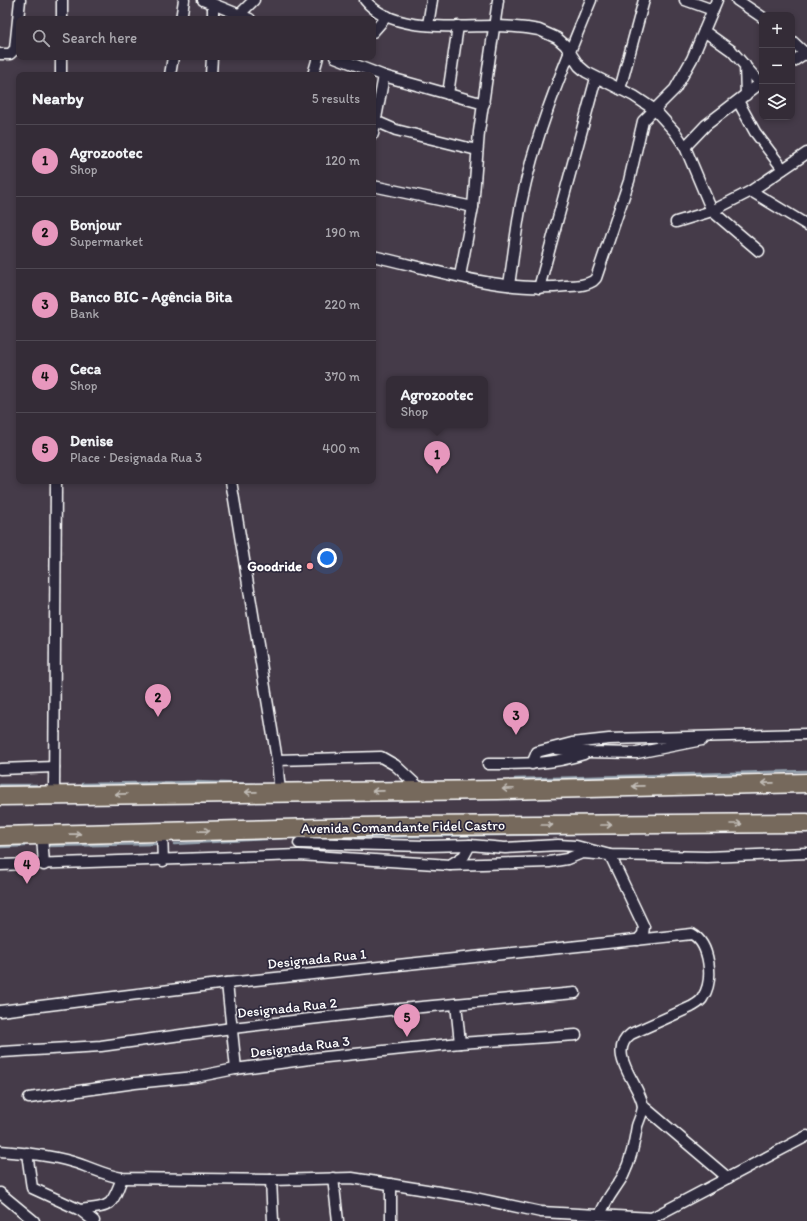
<!DOCTYPE html>
<html lang="en">
<head>
<meta charset="utf-8">
<style>
	:root { --surface:#342c37; --page:#3f3842; --text:#f1f3f6; --muted:#a9a7ad; --line:#4e4852; --accent:#e797bd }
	body { margin:0; font-family:Itim,sans-serif; background:var(--page); color:var(--text) }
	.controls { position:absolute; right:12px; top:12px; display:grid; overflow:hidden; border-radius:8px; box-shadow:0 2px 6px #0003 }
	.controls button { width:36px; height:36px; display:grid; place-items:center; padding:0; border:0; border-bottom:1px solid var(--line); background:var(--surface); color:var(--text); font:20px sans-serif }
	.you { position:absolute; left:327px; top:558px; width:14px; height:14px; margin:-10px; border:3px solid #fff; border-radius:50%; background:#1a73e8; box-shadow:0 0 0 6px #1a73e833 }
	.badge { display:grid; place-items:center; width:26px; height:26px; border-radius:50%; background:var(--accent); color:#111; font-size:13px; font-weight:700 }
	.pin { position:absolute; translate:-50% -33px; filter:drop-shadow(0 1px 2px #0008) }
	.pin::after { content:''; position:absolute; top:21px; width:14px; height:12px; background:inherit; clip-path:polygon(0 0,100% 0,50% 100%) }
	.popup { position:absolute; left:386px; top:376px; width:102px; height:52px; box-sizing:border-box; display:grid; place-content:center; border-radius:8px; background:var(--surface); filter:drop-shadow(0 1px 3px #0005); font-size:13px; white-space:nowrap; color:var(--muted) }
	.popup b { font-size:15px; color:var(--text) }
	.popup::after { content:''; position:absolute; left:50%; top:100%; margin-left:-8px; border:8px solid transparent; border-top-color:var(--surface) }
	.list { margin:0; padding:0; list-style:none }
	h2 { display:flex; justify-content:space-between; align-items:center; height:52px; margin:0; padding:0 16px; font-size:17px }
	h2 small { font-size:13px; font-weight:400; color:var(--muted) }
	.list li { display:grid; grid-template-columns:26px 1fr auto; gap:12px; align-items:center; box-sizing:border-box; height:72px; padding:0 16px; border-top:1px solid var(--line) }
	.list b { display:block; font-size:15px; white-space:nowrap }
	.list p { margin:0; font-size:13px; white-space:nowrap; color:var(--muted) }
	.list em { font-size:13px; font-style:normal; color:var(--muted) }
	.icon { flex:none; width:22px; height:22px; fill:none; stroke:currentColor; stroke-width:2; stroke-linecap:round; stroke-linejoin:round }
	.map { position:relative; flex:none; width:807px; height:1221px; overflow:hidden }
	.search { position:absolute; background:var(--surface); box-shadow:0 2px 6px #0003; left:16px; top:16px; width:360px; height:44px; display:flex; align-items:center; gap:10px; box-sizing:border-box; padding:0 14px; border-radius:8px; color:var(--muted); font-size:15px }
	.panel { position:absolute; background:var(--surface); box-shadow:0 2px 6px #0003; left:16px; top:72px; width:360px; height:412px; border-radius:8px }
	.map>svg:first-child { display:block }
	.lines { fill:none; stroke-linecap:round; stroke-linejoin:round }
	.stream { stroke:#94a1ad; stroke-width:2.5 }
	.minor-casing { stroke:#fff; stroke-width:13 }
	.motorway-casing { stroke:#fff; stroke-width:21 }
	.minor { stroke:#2f2a3d; stroke-width:10 }
	.motorway { stroke:#76695c; stroke-width:18 }
	.oneway { stroke:#c1bcb6 }
	.poi-dot { fill:#ff9aa2; stroke:#2f2a3d; stroke-width:1.5 }
	.labels { text-anchor:middle; dominant-baseline:central; stroke-width:3.5; stroke-linejoin:round; paint-order:stroke }
	.poi-label { font-size:14px; font-weight:bold; fill:#fff; stroke:#2f2a3d; text-anchor:end }
	.street-label { font-size:14px; fill:#fff; stroke:#2f2a3d }
</style>
</head>
<body>
<div class="map">
<svg width="807" height="1221" viewBox="0 0 807 1221">
	<rect width="100%" height="100%" fill="#453b49"/>
	<filter id="ink" filterUnits="userSpaceOnUse"><feTurbulence type="fractalNoise" baseFrequency=".025" numOctaves="2"/><feDisplacementMap in="SourceGraphic" scale="8" xChannelSelector="R" yChannelSelector="G"/><feConvolveMatrix kernelMatrix="1 2 1 2 8 2 1 2 1" color-interpolation-filters="sRGB"/></filter>
	<g filter="url(#ink)">
		<g class="lines">
			<g class="stream">
				<path d="M 515,779 L 807,771"/>
				<path d="M 444,782 L 463,781"/>
				<path d="M 82,784 L 196,782 L 253,784"/>
				<path d="M 0,785 L 36,785"/>
				<path d="M 307,838 L 635,833"/>
				<path d="M 174,844 L 284,838"/>
				<path d="M 46,846 L 155,844"/>
				<path d="M 0,847 L 24,846"/>
			</g>
			<defs>
				<g id="minor">
					<path d="M 203,0 L 250,19"/>
					<path d="M 365,0 C 391,33 455,26 493,26 C 504,26 515,27 527,28 L 539,30 L 557,38 L 565,45 L 579,66 L 586,72 L 634,96 L 655,110 L 675,132 L 685,147 L 712,211 L 759,251"/>
					<path d="M 685,0 L 713,10"/>
					<path d="M 737,0 L 762,17"/>
					<path d="M 239,15 L 254,0"/>
					<path d="M 62,19 L 62,0"/>
					<path d="M 181,19 L 184,0"/>
					<path d="M 213,19 L 213,4"/>
					<path d="M 428,25 L 432,0"/>
					<path d="M 704,31 L 732,51 L 760,83"/>
					<path d="M 373,32 L 387,16"/>
					<path d="M 792,41 L 807,55"/>
					<path d="M 0,54 L 10,54 L 15,49 L 20,0"/>
					<path d="M 335,57 L 384,76 L 484,104"/>
					<path d="M 792,62 L 807,52"/>
					<path d="M 745,65 L 746,95"/>
					<path d="M 61,75 L 61,57"/>
					<path d="M 170,75 L 173,57"/>
					<path d="M 211,75 L 212,57"/>
					<path d="M 313,75 L 318,57"/>
					<path d="M 620,89 L 644,0"/>
					<path d="M 448,94 L 458,26"/>
					<path d="M 738,101 L 755,132 L 783,169"/>
					<path d="M 373,120 L 396,130 L 477,150"/>
					<path d="M 373,134 L 384,76"/>
					<path d="M 685,147 L 706,125 L 762,82"/>
					<path d="M 373,186 L 473,207"/>
					<path d="M 751,191 L 807,225"/>
					<path d="M 676,222 L 712,211 L 751,191 L 807,153"/>
					<path d="M 373,256 C 435,270 503,293 566,286 C 575,286 585,286 593,281 L 596,278 L 629,181 L 643,121 L 675,89 L 692,59 L 717,0"/>
					<path d="M 460,276 L 473,207 L 479,132 L 498,0"/>
					<path d="M 509,285 C 513,258 516,231 521,204 C 535,133 564,66 591,0"/>
					<path d="M 539,288 L 596,78"/>
					<path d="M 231,481 L 277,760 L 280,792"/>
					<path d="M 557,749 L 588,752 L 637,753 L 702,740"/>
					<path d="M 277,760 L 381,757 L 395,765 L 423,791"/>
					<path d="M 488,764 C 524,764 549,765 584,754"/>
					<path d="M 532,764 L 537,752 L 572,743 L 609,739 L 807,734"/>
					<path d="M 0,769 L 54,767"/>
					<path d="M 54,795 L 56,481"/>
					<path d="M 162,832 L 163,861"/>
					<path d="M 42,835 L 44,865"/>
					<path d="M 299,843 L 427,846 L 470,845"/>
					<path d="M 0,865 L 299,855 L 450,865 L 549,862 L 567,859 L 582,853 L 610,855 L 707,857 L 807,853"/>
					<path d="M 450,865 L 464,856 L 470,845 L 505,848 L 558,845 L 576,846 L 610,855 L 644,927 L 643,934 L 638,940"/>
					<path d="M 227,983 L 236,1069"/>
					<path d="M 456,1004 L 460,1043"/>
					<path d="M 0,1011 L 227,983 L 692,934 C 710,944 714,980 703,997 C 701,1002 696,1004 691,1007 L 631,1034 C 605,1053 640,1084 643,1106 C 643,1112 639,1120 637,1126 C 634,1144 631,1160 623,1176 C 614,1191 607,1197 600,1215"/>
					<path d="M 2,1052 L 101,1046 L 232,1028 L 389,1010 L 575,993"/>
					<path d="M 29,1098 L 135,1083 L 195,1077 L 235,1069 L 317,1058 L 460,1043 L 576,1035"/>
					<path d="M 643,1106 L 728,1178"/>
					<path d="M 0,1151 C 25,1153 49,1155 73,1162 C 90,1167 104,1175 122,1178 L 271,1180 L 352,1178 L 470,1197 L 541,1212 L 653,1218"/>
					<path d="M 27,1153 L 32,1188 L 80,1210 L 94,1221"/>
					<path d="M 333,1178 L 338,1221"/>
					<path d="M 271,1180 L 273,1221"/>
					<path d="M 391,1184 L 391,1221"/>
					<path d="M 0,1193 L 34,1221"/>
					<path d="M 80,1210 C 111,1206 111,1208 122,1178"/>
					<path d="M 648,1220 L 807,1136"/>
				</g>
				<g id="motorway">
					<path d="M 0,796 L 498,790 L 807,783"/>
					<path d="M 0,836 L 403,826 L 807,823"/>
				</g>
			</defs>
			<use href="#minor" class="minor-casing"/>
			<use href="#motorway" class="motorway-casing"/>
			<use href="#minor" class="minor"/>
			<use href="#motorway" class="motorway"/>
		</g>
		<defs><path id="oneway-shaft" d="M-6 0H5M1.5-3L5.5 0L1.5 3" fill="none" stroke-width="1.6" stroke-linecap="round" stroke-linejoin="round"/></defs>
		<g class="oneway">
			<use href="#oneway-shaft" transform="translate(768 783) rotate(179)"/>
			<use href="#oneway-shaft" transform="translate(638 786) rotate(179)"/>
			<use href="#oneway-shaft" transform="translate(508 789) rotate(178)"/>
			<use href="#oneway-shaft" transform="translate(378 791) rotate(179)"/>
			<use href="#oneway-shaft" transform="translate(251 792) rotate(179)"/>
			<use href="#oneway-shaft" transform="translate(121 794) rotate(179)"/>
			<use href="#oneway-shaft" transform="translate(736 824)"/>
			<use href="#oneway-shaft" transform="translate(547 825)"/>
			<use href="#oneway-shaft" transform="translate(606 825)"/>
			<use href="#oneway-shaft" transform="translate(204 831) rotate(-1)"/>
			<use href="#oneway-shaft" transform="translate(75 834) rotate(-1)"/>
		</g>
	</g>
	<circle class="poi-dot" cx="310" cy="566" r="4"/>
	<g class="labels">
		<g class="poi-label">
			<text x="302" y="566">Goodride</text>
		</g>
		<g class="street-label">
			<text transform="translate(403 827) rotate(-1)">Avenida Comandante Fidel Castro</text>
			<text transform="translate(317 959) rotate(-6)">Designada Rua 1</text>
			<text transform="translate(287 1008) rotate(-6)">Designada Rua 2</text>
			<text transform="translate(300 1047) rotate(-7)">Designada Rua 3</text>
		</g>
	</g>
</svg>
<div class="controls">
<button>+</button>
<button>−</button>
<button><svg class="icon" aria-label="layers" viewBox="0 0 24 24"><path d="M12 4l9 5-9 5-9-5zM3 14l9 5 9-5"/></svg></button>
</div>
<div class="you"></div>
<div class="pin badge" style="left:437px;top:474px">1</div>
<div class="popup"><b>Agrozootec</b>Shop</div>
<div class="pin badge" style="left:158px;top:717px">2</div>
<div class="pin badge" style="left:516px;top:735px">3</div>
<div class="pin badge" style="left:27px;top:884px">4</div>
<div class="pin badge" style="left:407px;top:1037px">5</div>
<div class="search"><svg class="icon" aria-label="search" viewBox="0 0 24 24"><circle cx="10" cy="10" r="6"/><path d="M15 15l6 6"/></svg>Search here</div>
<section class="panel">
<h2>Nearby<small>5 results</small></h2>
<ul class="list">
<li><span class="badge">1</span><div><b>Agrozootec</b><p>Shop</p></div><em>120 m</em></li>
<li><span class="badge">2</span><div><b>Bonjour</b><p>Supermarket</p></div><em>190 m</em></li>
<li><span class="badge">3</span><div><b>Banco BIC - Agência Bita</b><p>Bank</p></div><em>220 m</em></li>
<li><span class="badge">4</span><div><b>Ceca</b><p>Shop</p></div><em>370 m</em></li>
<li><span class="badge">5</span><div><b>Denise</b><p>Place · Designada Rua 3</p></div><em>400 m</em></li>
</ul>
</section>
</div>
</body>
</html>
